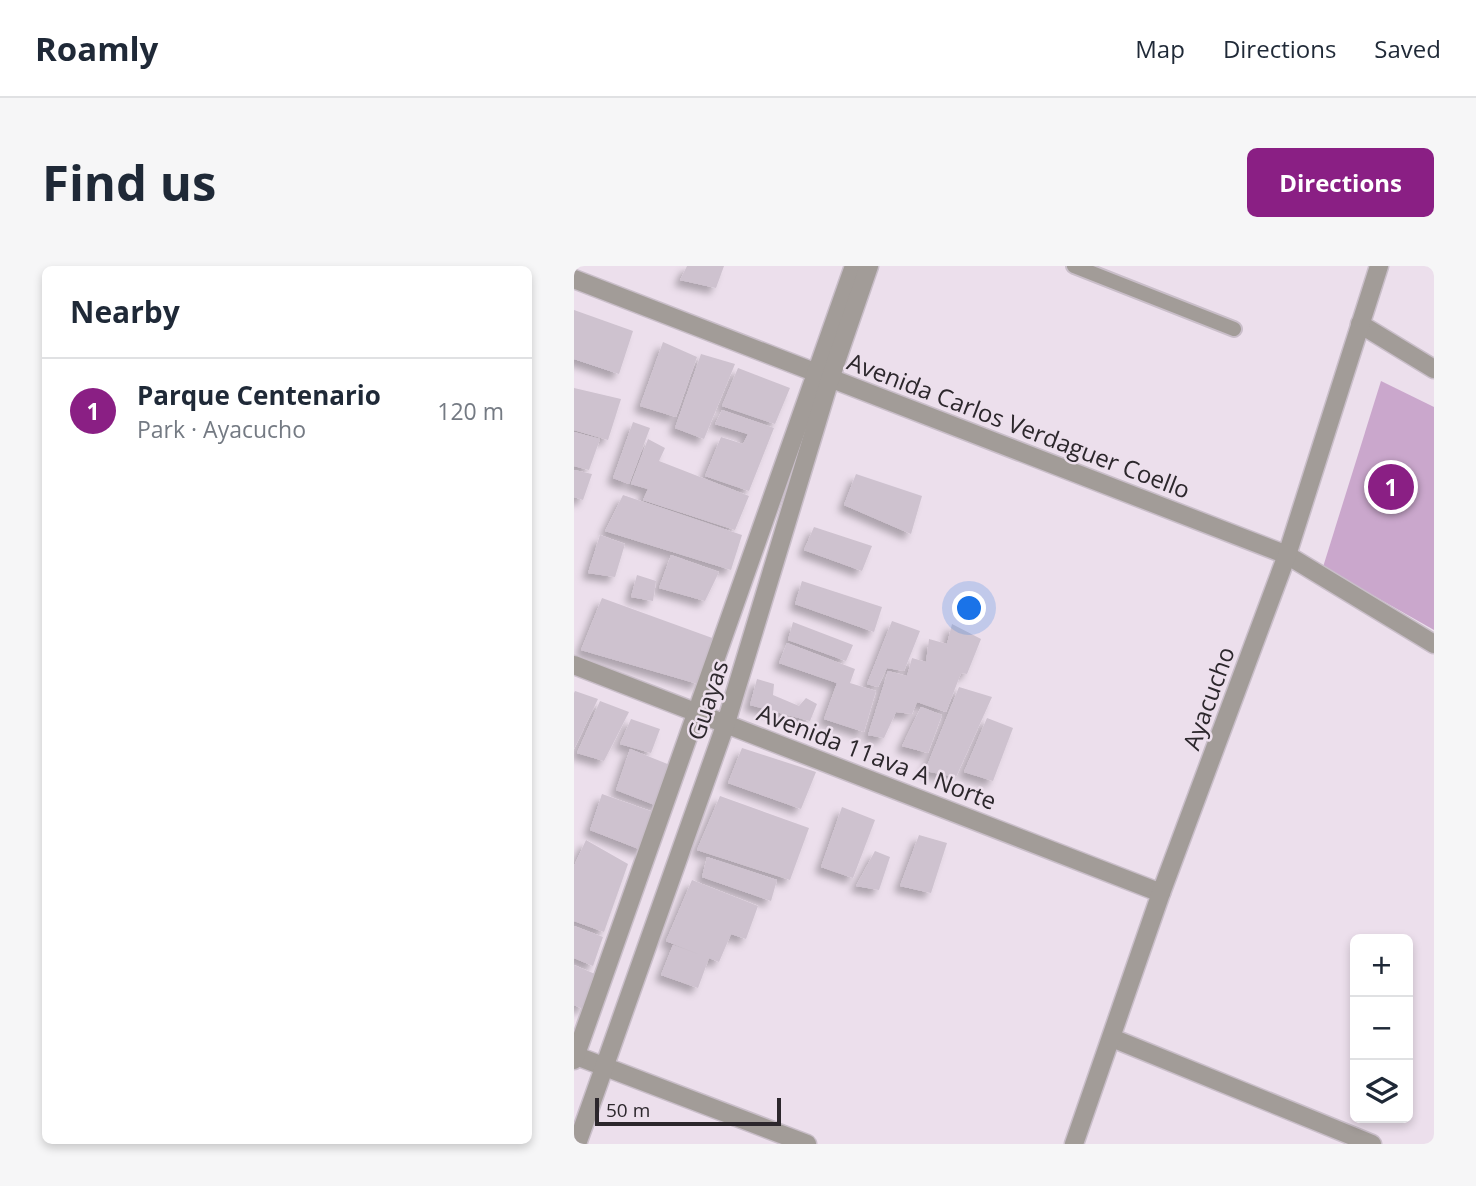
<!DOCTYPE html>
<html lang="en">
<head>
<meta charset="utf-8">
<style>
	:root { --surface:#fff; --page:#f6f6f7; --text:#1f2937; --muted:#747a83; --line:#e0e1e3; --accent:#8a1f84 }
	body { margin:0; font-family:"Open Sans",sans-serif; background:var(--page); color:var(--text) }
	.controls { position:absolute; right:21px; bottom:21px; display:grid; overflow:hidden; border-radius:10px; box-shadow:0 4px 10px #0003 }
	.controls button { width:63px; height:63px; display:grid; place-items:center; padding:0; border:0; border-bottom:2px solid var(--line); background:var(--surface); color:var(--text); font:35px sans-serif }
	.scale { position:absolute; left:21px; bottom:18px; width:186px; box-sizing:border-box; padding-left:7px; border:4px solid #2c272c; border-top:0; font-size:19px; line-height:24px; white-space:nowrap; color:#2c272c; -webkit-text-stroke:5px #ecdfec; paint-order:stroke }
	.you { position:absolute; left:396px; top:343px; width:24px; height:24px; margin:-18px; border:5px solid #fff; border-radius:50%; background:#1a73e8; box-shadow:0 0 0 10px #1a73e833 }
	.badge { display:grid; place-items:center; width:46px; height:46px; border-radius:50%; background:var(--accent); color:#fff; font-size:23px; font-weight:700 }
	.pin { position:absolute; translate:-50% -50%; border:4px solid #fff; box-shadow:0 2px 7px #0006 }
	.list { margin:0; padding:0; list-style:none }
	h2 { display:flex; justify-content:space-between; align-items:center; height:91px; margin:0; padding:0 28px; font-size:30px }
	h2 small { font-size:23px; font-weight:400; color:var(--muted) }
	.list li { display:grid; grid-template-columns:46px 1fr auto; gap:21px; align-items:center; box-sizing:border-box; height:105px; padding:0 28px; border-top:2px solid var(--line) }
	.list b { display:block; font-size:26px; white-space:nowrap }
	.list p { margin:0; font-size:23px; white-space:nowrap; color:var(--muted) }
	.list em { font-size:23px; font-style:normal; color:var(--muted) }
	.icon { flex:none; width:38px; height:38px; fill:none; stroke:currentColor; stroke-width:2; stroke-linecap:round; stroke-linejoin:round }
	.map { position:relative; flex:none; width:860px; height:878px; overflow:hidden; border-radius:10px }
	header { display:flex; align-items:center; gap:42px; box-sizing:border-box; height:98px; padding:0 35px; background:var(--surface); border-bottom:2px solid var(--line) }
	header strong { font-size:33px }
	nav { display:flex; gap:38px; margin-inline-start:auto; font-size:24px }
	.intro { display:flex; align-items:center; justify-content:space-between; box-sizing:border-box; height:168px; padding:0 42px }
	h1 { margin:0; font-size:49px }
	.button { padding:18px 32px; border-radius:10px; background:var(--accent); color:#fff; font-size:24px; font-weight:700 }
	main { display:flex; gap:42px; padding:0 42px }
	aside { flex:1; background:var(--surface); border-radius:10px; box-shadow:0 4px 10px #0003 }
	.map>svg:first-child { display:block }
	.green { fill:#caa7cc }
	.building { fill:#cec2cf; filter:url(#shadow) }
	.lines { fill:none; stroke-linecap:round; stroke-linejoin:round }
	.lane-casing { stroke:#c9bec9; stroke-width:18 }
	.street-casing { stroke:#c9bec9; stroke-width:21 }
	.lane { stroke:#a29c98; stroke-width:14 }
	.street { stroke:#a29c98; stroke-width:18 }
	.labels { text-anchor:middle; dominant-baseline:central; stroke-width:5; stroke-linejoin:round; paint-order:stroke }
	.street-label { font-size:24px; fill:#2c272c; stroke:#ecdfec }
</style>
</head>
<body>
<header>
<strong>Roamly</strong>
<nav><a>Map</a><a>Directions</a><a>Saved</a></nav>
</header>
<div class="intro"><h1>Find us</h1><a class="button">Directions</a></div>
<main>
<aside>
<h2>Nearby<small></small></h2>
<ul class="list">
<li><span class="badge">1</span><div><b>Parque Centenario</b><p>Park · Ayacucho</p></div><em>120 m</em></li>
</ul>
</aside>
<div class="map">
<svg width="860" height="878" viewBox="0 0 860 878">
	<defs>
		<filter id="shadow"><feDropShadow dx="-6" dy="6" stdDeviation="3.5" flood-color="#0004"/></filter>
	</defs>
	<rect width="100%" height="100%" fill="#ecdfec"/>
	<path class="green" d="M 807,115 L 860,141 L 860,364 L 749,301 Z"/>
	<g class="building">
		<path d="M 113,0 L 150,0 L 142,22 L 106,14 Z"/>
		<path d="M 0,44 L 59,65 L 45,108 L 0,93 Z"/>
		<path d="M 89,76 L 123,91 L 102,151 L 66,140 Z"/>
		<path d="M 127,88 L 161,98 L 130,173 L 101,162 Z"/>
		<path d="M 164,102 L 216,122 L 201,158 L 148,140 Z"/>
		<path d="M 0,122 L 47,133 L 34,174 L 0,164 Z"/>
		<path d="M 148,144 L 200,162 L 175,225 L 131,210 L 147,171 L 169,178 L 174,168 L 141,158 Z"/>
		<path d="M 59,156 L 76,162 L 55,218 L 39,212 Z"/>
		<path d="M 0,166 L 26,173 L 15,204 L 0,200 Z"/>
		<path d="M 74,173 L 91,182 L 85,195 L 175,230 L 161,264 L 69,234 L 74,223 L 57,218 Z"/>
		<path d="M 0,204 L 18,208 L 9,234 L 0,231 Z"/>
		<path d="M 282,208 L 348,230 L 337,268 L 270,239 Z"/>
		<path d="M 49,229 L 168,269 L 157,304 L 31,265 Z"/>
		<path d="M 240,261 L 298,280 L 288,305 L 230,284 Z"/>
		<path d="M 26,269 L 51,278 L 41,311 L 14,307 Z"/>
		<path d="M 97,289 L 145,306 L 131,335 L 85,322 Z"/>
		<path d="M 63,309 L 82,315 L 79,335 L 57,331 Z"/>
		<path d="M 228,315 L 308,341 L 300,366 L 221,338 Z"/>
		<path d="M 28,332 L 141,373 L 124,418 L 7,384 Z"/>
		<path d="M 318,355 L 346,365 L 330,405 L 313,402 L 304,421 L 293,418 Z"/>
		<path d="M 219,356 L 279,379 L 272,395 L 214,374 Z"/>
		<path d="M 378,358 L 407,373 L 393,408 L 387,407 L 372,446 L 343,436 L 338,448 L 322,446 L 310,472 L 294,469 L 314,405 L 333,410 L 338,392 L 352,396 L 355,373 L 373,378 Z"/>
		<path d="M 213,377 L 281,403 L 276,417 L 302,425 L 290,466 L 250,453 L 263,417 L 205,397 Z"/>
		<path d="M 183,413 L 200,418 L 199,429 L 225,440 L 232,432 L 243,438 L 236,455 L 176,439 Z"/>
		<path d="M 385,421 L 418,431 L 382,511 L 351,505 Z"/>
		<path d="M 1,425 L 24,433 L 0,483 L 0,427 Z"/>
		<path d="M 26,435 L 55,446 L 30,495 L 3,487 Z"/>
		<path d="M 347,441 L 368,449 L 354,487 L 328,480 Z"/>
		<path d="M 413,452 L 439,462 L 419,515 L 390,506 Z"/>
		<path d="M 57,453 L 86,463 L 77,487 L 46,478 Z"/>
		<path d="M 168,482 L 242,506 L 227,543 L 154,517 Z"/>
		<path d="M 56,483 L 101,501 L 86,541 L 42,524 Z"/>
		<path d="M 28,528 L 82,547 L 70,585 L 16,564 Z"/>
		<path d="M 146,530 L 235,562 L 216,614 L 123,584 Z"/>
		<path d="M 268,541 L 301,554 L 279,612 L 247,601 Z"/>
		<path d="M 345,569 L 373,577 L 357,627 L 326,620 Z"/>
		<path d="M 12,574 L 54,598 L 30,666 L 0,655 L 0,600 Z"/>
		<path d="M 301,585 L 316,591 L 305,624 L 282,620 Z"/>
		<path d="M 133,591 L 203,614 L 197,635 L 128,611 Z"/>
		<path d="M 118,614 L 184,640 L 172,673 L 157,668 L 145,696 L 135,692 L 124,722 L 87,709 L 99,679 L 124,688 L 92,675 Z"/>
		<path d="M 0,660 L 29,671 L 19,700 L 0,692 Z"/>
		<path d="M 0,699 L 21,708 L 9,743 L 0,739 Z"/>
	</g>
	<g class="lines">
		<defs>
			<path id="lane" d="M 500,0 L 660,63"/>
			<g id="street">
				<path d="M 0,13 L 713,289 L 860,378"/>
				<path d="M 786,58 L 860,103"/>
				<path d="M 0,399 L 587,627"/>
				<path d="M 538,772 L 798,878"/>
				<path d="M 0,789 L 233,878"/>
				<path d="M 0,794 L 280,0"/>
				<path d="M 3,878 L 152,457 L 256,113 L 295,0"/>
				<path d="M 500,878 L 587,627 L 713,289 L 805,0"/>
			</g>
		</defs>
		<use href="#lane" class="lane-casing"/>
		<use href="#street" class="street-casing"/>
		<use href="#lane" class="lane"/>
		<use href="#street" class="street"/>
	</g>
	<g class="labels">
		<g class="street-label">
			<text transform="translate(445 159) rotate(21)">Avenida Carlos Verdaguer Coello</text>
			<text transform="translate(634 432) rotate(-70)">Ayacucho</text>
			<text transform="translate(133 434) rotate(-72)">Guayas</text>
			<text transform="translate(303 490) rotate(21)">Avenida 11ava A Norte</text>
		</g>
	</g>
</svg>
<div class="controls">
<button>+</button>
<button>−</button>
<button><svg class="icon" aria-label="layers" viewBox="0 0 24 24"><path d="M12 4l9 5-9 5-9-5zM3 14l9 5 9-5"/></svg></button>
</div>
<div class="scale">50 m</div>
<div class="you"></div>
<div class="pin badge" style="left:817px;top:221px">1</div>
</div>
</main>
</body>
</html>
